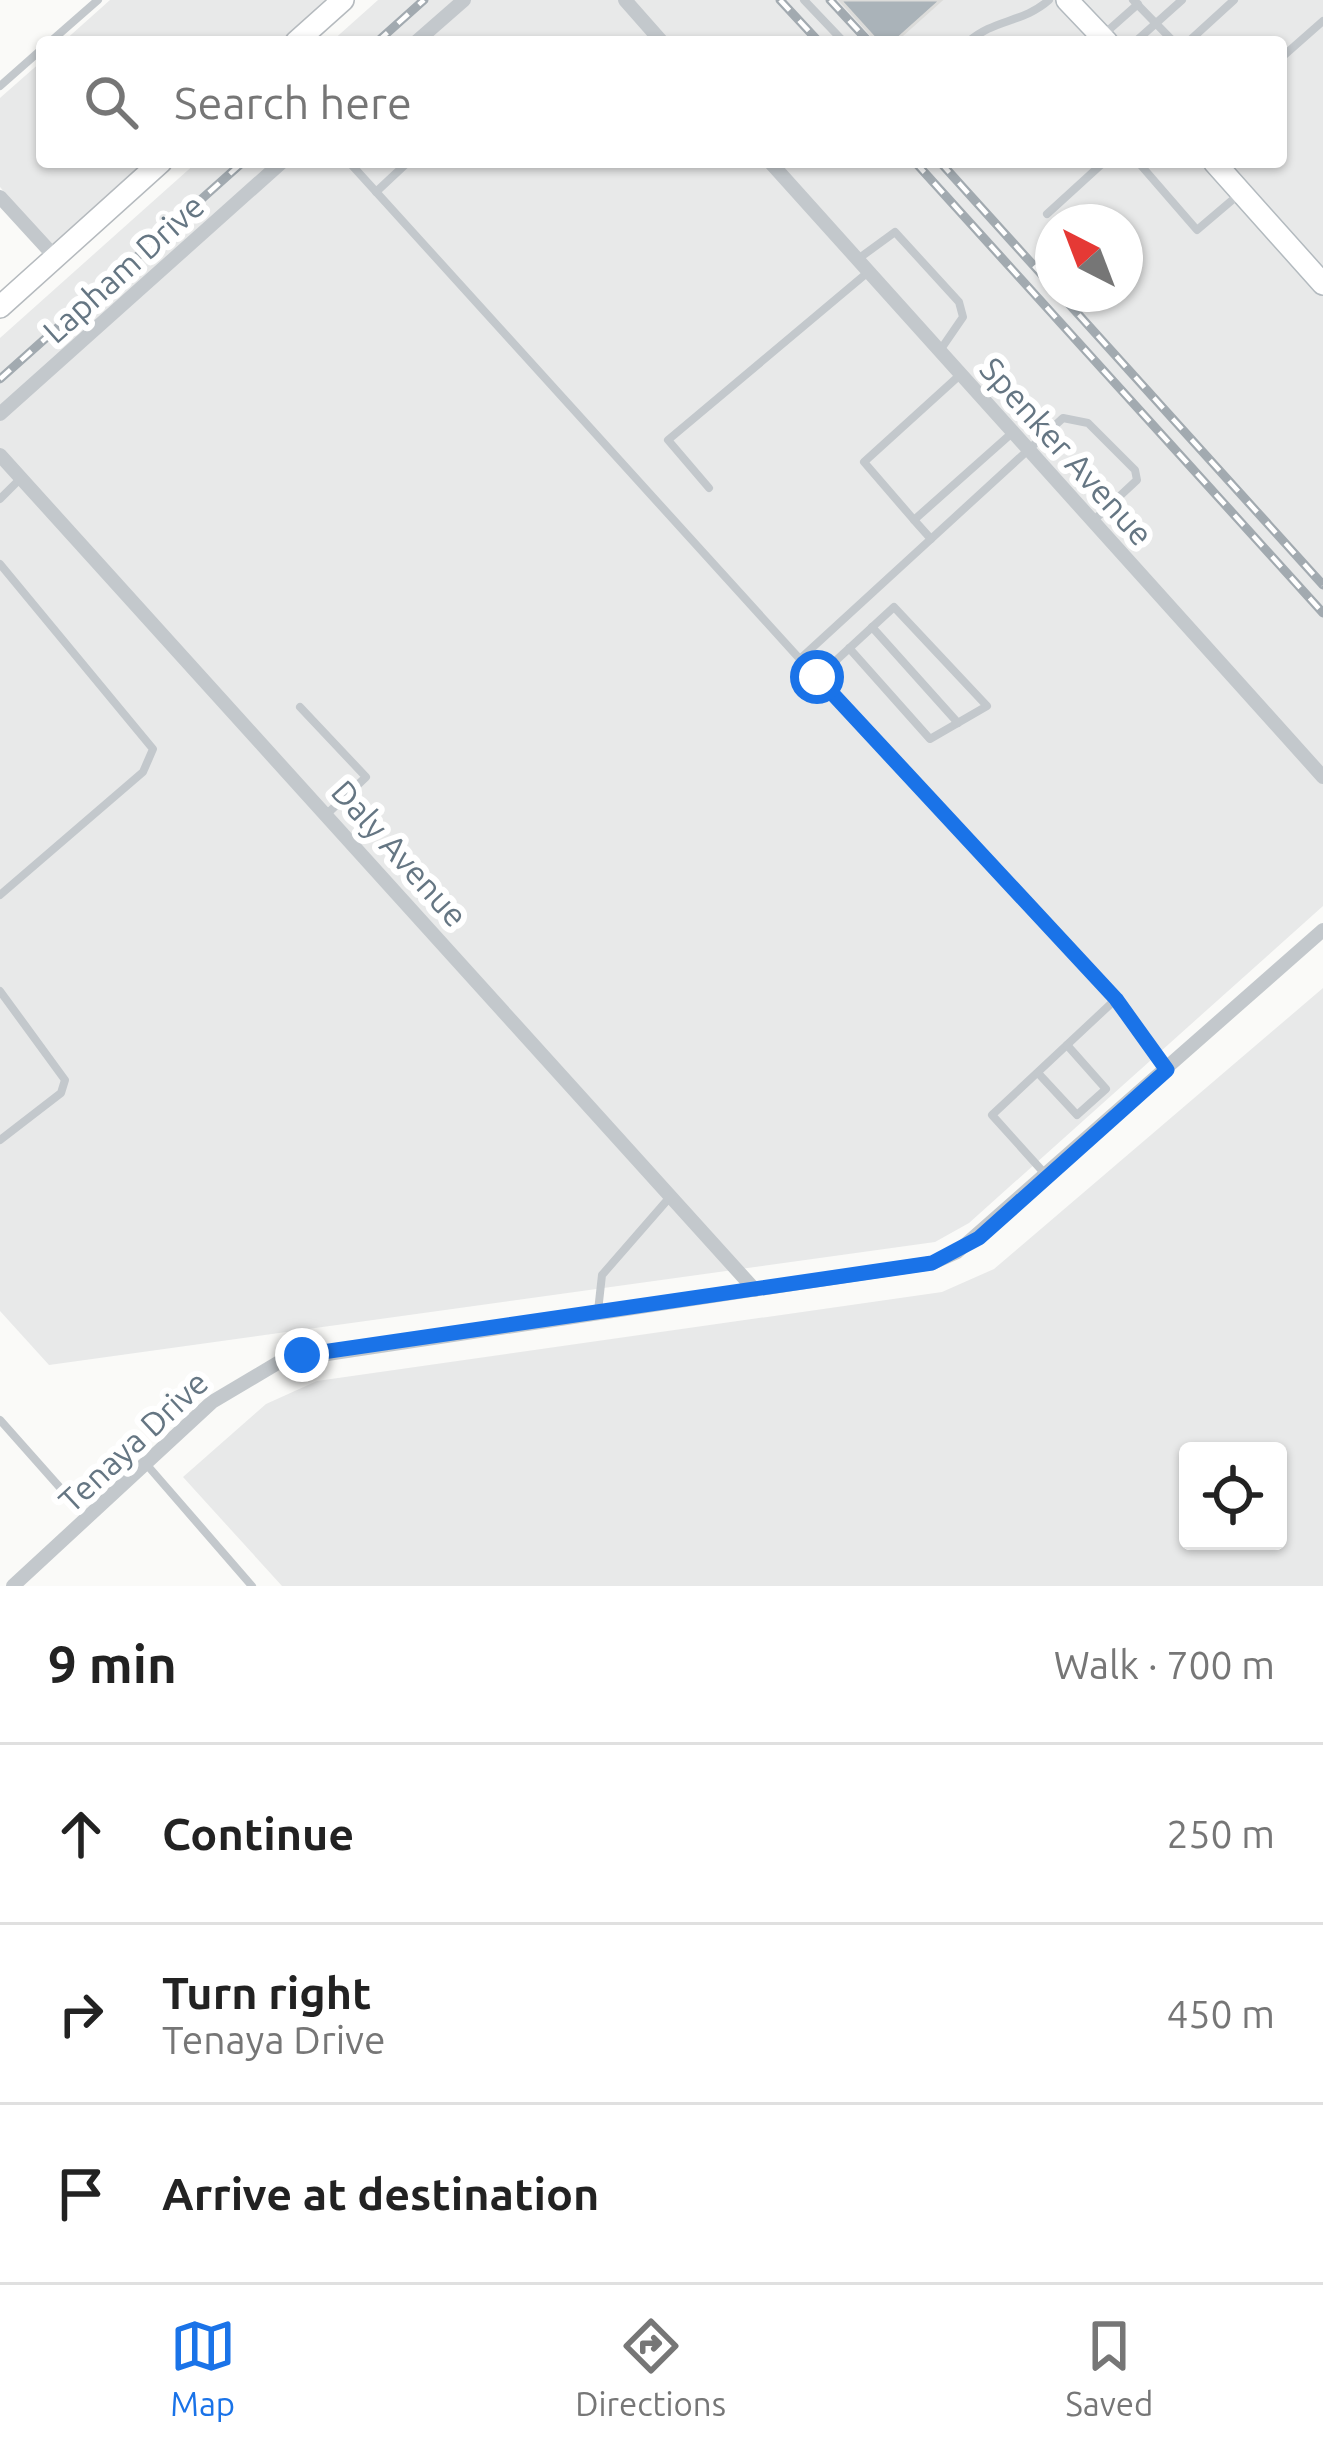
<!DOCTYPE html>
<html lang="en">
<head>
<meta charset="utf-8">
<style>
	:root { --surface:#fff; --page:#f2f2f2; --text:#222; --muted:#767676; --line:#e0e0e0; --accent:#1a73e8 }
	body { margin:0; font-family:Ubuntu,sans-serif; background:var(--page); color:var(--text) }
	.controls { position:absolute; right:36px; bottom:36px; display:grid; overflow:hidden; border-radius:12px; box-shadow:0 3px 9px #0004 }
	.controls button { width:108px; height:108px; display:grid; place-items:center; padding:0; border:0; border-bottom:3px solid var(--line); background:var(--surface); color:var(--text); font:60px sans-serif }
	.compass { position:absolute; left:1035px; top:204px; width:108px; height:108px; border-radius:50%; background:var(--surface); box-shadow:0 3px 9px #0004; rotate:318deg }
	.stop { position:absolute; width:36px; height:36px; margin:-27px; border:9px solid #1a73e8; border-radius:50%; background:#fff }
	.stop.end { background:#1a73e8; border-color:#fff; box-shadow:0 3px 12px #0008 }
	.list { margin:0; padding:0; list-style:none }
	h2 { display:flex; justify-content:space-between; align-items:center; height:156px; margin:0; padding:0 48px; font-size:51px }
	h2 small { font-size:39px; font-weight:400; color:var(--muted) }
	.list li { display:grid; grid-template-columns:78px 1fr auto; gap:36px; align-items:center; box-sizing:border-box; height:180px; padding:0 48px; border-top:3px solid var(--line) }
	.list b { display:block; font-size:45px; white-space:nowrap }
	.list p { margin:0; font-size:39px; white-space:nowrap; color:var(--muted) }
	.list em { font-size:39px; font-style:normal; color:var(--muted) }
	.icon { flex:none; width:66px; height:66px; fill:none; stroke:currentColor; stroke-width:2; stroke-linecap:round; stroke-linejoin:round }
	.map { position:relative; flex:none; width:1323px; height:1586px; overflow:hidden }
	.search { position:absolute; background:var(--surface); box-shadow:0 3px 9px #0004; left:36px; right:36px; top:36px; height:132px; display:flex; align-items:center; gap:30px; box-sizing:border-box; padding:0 42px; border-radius:12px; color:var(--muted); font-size:45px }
	.sheet { height:696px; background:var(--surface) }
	nav { display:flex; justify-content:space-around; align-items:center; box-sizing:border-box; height:168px; border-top:3px solid var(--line); background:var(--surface); font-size:33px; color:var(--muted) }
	nav a { display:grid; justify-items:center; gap:6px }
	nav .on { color:var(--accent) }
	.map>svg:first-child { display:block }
	.built { fill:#e8e9e9; fill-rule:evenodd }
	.building { fill:#aab3b9; stroke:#dcdcda; stroke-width:3 }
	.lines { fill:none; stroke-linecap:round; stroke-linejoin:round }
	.secondary-casing { stroke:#b3babf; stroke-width:24 }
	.primary-casing { stroke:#b5babe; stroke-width:24 }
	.lane { stroke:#c3c8cc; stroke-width:8 }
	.street { stroke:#c3c8cc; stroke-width:14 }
	.secondary { stroke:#fff; stroke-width:21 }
	.primary { stroke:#fff; stroke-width:21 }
	.rail-casing { stroke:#a2aab0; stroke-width:9 }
	.rail { stroke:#fff; stroke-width:4.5; stroke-dasharray:14; stroke-linecap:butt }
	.route { stroke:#1a73e8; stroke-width:15 }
	.labels { text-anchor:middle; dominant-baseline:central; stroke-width:12; stroke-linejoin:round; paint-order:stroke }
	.street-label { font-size:33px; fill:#657683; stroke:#fff }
</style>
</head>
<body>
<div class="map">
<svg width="1323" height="1586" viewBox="0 0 1323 1586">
	<rect width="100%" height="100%" fill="#fafaf8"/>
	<g class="built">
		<path d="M 110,0 L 329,0 L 282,42 L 63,42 Z"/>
		<path d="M 378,0 L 1323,0 L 1323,906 L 969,1223 L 935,1242 L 49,1365 L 0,1311 L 0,338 L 197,162 L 1281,162 L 1281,42 L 331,42 ZM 1053,222 L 1125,222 L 1125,294 L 1053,294 Z"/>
		<path d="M 42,61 L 42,162 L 147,162 L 52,246 L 0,187 L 0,98 Z"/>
		<path d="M 1323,988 L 1323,1586 L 282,1586 L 183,1477 L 266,1404 L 317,1381 L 942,1292 L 994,1269 ZM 1278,1451 L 1278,1541 L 1188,1541 L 1188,1451 Z"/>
	</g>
	<path class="building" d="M 840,0 L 941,0 L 894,42 L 878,42 Z"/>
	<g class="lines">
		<defs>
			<g id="secondary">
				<path d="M 1067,0 L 1107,42"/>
				<path d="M 1214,162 L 1323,284"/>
			</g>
			<g id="primary">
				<path d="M 296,42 L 343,0"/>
				<path d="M 0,307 L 161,162"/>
			</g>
		</defs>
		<use href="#secondary" class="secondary-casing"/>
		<use href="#primary" class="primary-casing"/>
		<g class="lane">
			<path d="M 804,0 L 844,42"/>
			<path d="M 1133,0 L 1174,42"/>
			<path d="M 1103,35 L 1138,4"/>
			<path d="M 50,42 L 98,0"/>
			<path d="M 968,42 C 994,19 1023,23 1049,0"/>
			<path d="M 1135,42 L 1182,0"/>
			<path d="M 1188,42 L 1234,0"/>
			<path d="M 1281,58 L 1323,21"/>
			<path d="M 0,86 L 42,49"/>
			<path d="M 349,162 L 817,678"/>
			<path d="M 1138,162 L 1197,230 L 1237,196"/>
			<path d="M 376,192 L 408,162"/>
			<path d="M 1047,214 L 1104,162"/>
			<path d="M 858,259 L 895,232 L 959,302 L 963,317 L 941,349"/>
			<path d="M 961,374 L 864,462 L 914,520 L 1012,433"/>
			<path d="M 709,488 L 668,440 L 867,273"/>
			<path d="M 0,499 L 20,479"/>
			<path d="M 914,520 L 931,539"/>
			<path d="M 0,564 L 153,749 L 143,772 L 0,895"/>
			<path d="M 872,627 L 958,723"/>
			<path d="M 849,648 L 930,739 L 987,706 L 894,607 L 817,678 L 1116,999 L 992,1115 L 1046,1175"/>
			<path d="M 800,659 L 1063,418 L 1088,423 L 1135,470 L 1137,480 L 1093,521"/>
			<path d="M 300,707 L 366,777 L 328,813"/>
			<path d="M 0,991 L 65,1080 L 61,1093 L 0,1140"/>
			<path d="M 1116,999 L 1167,1070"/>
			<path d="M 1038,1073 L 1077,1115 L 1106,1089 L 1067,1045"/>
			<path d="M 598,1311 L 602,1275 L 670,1197"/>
			<path d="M 0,1420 L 87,1518"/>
			<path d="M 147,1465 L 252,1586"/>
		</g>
		<g class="street">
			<path d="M 625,0 L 662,42"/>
			<path d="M 416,42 L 464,0"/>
			<path d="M 770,162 L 1323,777"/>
			<path d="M 0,197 L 55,257"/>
			<path d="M 0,414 L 282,162"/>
			<path d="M 0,455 L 755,1290"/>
			<path d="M 13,1586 L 212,1402 L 281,1361 L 932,1263 L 957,1252 L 1323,930"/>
		</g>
		<use href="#secondary" class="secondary"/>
		<use href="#primary" class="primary"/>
		<defs>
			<g id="rail">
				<path d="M 780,0 L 819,42"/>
				<path d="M 830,0 L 869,42"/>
				<path d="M 377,42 L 424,0"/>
				<path d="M 915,162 L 1323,613"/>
				<path d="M 940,162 L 1053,287"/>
				<path d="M 1060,294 L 1323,585"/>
				<path d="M 0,379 L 243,162"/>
			</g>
		</defs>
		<use href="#rail" class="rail-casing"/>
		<use href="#rail" class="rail"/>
	</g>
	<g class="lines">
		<path class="route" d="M 302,1355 L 932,1263 L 979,1238 L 1167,1070 L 1116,999 L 817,677"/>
	</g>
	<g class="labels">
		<g class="street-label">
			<text transform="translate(123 268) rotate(-42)">Lapham Drive</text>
			<text transform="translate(1067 451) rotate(48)">Spenker Avenue</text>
			<text transform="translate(400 853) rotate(48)">Daly Avenue</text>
			<text transform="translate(133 1441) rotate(-43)">Tenaya Drive</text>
		</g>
	</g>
</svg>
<div class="controls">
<button><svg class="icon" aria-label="locate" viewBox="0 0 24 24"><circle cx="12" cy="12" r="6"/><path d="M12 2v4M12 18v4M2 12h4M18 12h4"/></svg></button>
</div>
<svg class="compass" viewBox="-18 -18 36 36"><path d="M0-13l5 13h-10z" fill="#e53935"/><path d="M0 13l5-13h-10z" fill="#767676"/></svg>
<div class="stop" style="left:817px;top:677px"></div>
<div class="stop end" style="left:302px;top:1355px"></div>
<div class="search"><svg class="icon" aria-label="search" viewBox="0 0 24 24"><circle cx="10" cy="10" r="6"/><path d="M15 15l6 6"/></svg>Search here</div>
</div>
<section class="sheet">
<h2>9 min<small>Walk · 700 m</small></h2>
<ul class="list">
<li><svg class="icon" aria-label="ahead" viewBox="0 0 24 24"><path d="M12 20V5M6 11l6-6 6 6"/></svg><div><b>Continue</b></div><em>250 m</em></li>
<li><svg class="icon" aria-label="right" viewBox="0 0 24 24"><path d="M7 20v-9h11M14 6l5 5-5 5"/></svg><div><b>Turn right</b><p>Tenaya Drive</p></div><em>450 m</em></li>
<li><svg class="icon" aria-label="arrive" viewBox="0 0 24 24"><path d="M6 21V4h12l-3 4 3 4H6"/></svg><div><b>Arrive at destination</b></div></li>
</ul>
</section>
<nav>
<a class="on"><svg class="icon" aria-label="map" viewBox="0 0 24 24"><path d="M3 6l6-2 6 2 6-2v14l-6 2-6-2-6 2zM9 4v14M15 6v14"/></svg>Map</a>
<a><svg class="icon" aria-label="directions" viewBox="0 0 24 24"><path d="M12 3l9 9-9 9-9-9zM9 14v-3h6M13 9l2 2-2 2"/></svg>Directions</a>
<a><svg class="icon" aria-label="saved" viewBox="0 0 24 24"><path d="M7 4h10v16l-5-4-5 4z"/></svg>Saved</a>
</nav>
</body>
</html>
